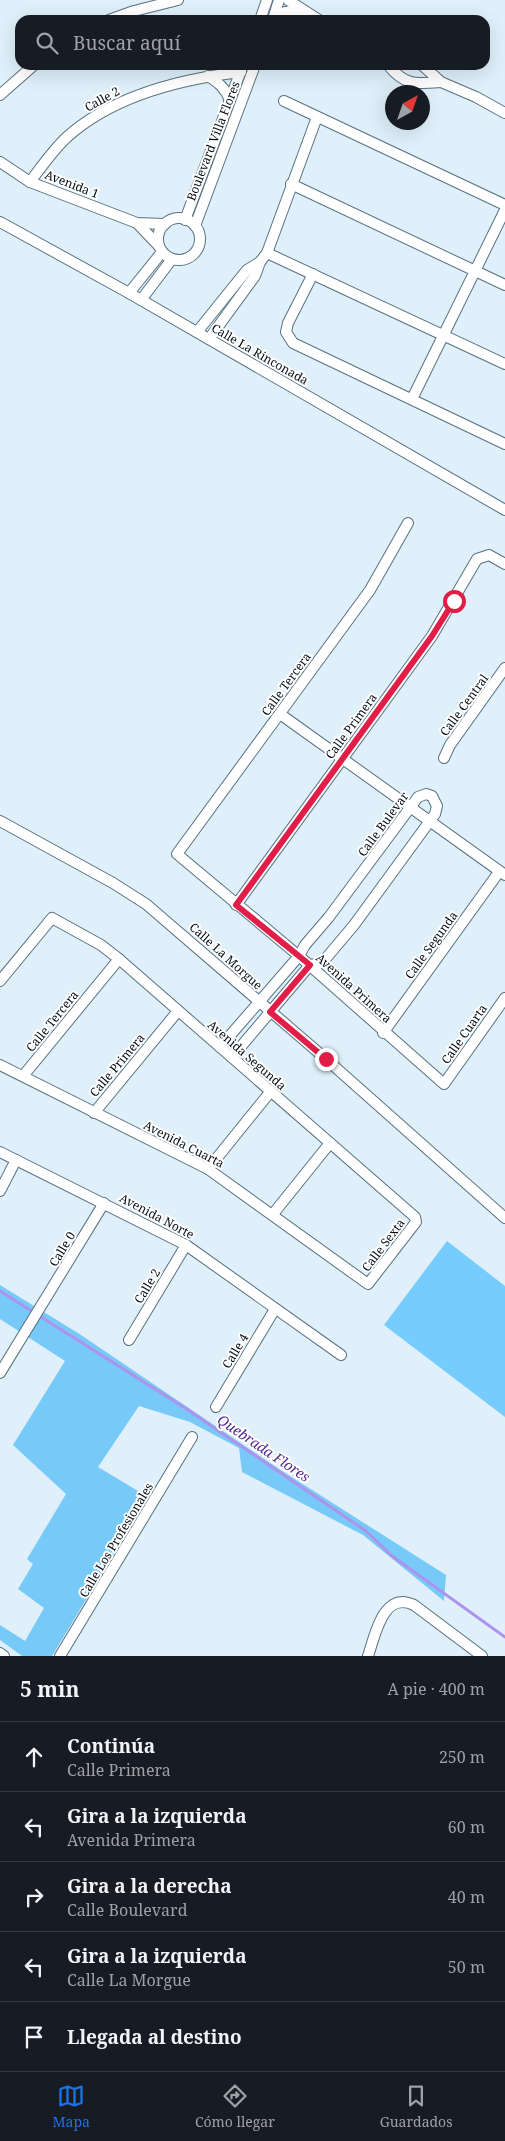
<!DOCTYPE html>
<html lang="es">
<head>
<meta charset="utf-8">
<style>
	:root { --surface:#171b24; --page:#242831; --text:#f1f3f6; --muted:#9ea1a6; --line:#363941; --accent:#1a73e8 }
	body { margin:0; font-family:"Noto Serif",serif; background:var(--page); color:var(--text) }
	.compass { position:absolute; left:385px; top:85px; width:45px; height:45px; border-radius:50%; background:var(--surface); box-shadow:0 5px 20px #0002; rotate:40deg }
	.stop { position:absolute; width:15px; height:15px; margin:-11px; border:4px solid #e11d48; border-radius:50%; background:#fff }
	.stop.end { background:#e11d48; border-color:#fff; box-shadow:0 1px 5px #0008 }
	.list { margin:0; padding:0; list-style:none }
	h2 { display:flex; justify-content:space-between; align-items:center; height:65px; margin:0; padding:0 20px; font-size:21px }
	h2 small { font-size:16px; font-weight:400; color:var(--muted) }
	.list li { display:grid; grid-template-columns:32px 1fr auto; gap:15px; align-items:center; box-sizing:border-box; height:70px; padding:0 20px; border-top:1px solid var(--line) }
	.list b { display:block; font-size:19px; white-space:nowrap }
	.list p { margin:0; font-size:16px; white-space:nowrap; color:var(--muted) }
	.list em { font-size:16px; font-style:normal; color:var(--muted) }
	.icon { flex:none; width:28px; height:28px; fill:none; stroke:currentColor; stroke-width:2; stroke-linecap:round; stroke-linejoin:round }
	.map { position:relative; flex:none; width:505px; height:1656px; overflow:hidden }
	.search { position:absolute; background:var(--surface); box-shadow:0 5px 20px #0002; left:15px; right:15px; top:15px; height:55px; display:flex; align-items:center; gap:12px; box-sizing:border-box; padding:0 18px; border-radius:15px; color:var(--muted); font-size:19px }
	.sheet { height:415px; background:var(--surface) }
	nav { display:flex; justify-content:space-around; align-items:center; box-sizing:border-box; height:70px; border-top:1px solid var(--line); background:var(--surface); font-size:14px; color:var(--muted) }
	nav a { display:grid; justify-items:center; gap:2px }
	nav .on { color:var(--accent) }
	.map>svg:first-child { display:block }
	.green { fill:#75ccfd }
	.forest { fill:#77c9f7 }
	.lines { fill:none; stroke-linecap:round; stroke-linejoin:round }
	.stream { stroke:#ae93ec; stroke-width:3 }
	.minor-casing { stroke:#577181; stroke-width:12 }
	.minor { stroke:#fff; stroke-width:10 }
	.route { stroke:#e11d48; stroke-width:6 }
	.labels { text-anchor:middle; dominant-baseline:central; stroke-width:4; stroke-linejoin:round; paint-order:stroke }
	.street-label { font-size:12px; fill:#050e14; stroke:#fff }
	.water-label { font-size:14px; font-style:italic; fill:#532a90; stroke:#fff }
</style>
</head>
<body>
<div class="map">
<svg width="505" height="1656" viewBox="0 0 505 1656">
	<rect width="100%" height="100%" fill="#dff0fb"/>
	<path class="green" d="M 447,1241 L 505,1286 L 505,1417 L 384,1325 Z"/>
	<path class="forest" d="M 0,1285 L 81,1335 L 279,1469 L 446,1575 L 444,1601 L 363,1535 L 242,1472 L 239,1448 L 190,1422 L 139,1406 L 98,1467 L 148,1497 L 52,1656 L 22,1656 L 0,1640 L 0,1625 L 25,1641 L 44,1608 L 18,1589 L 33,1564 L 27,1559 L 66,1494 L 13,1445 L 65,1361 L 0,1319 Z"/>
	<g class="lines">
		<path class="stream" d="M 0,1291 L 185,1408 L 366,1531 L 392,1556 L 505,1637"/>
		<defs>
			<g id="minor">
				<path d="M 288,0 L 319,20"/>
				<path d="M 275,14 L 297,10 L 310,15"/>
				<path d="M 273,19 L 279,0"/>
				<path d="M 109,20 L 134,11 L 178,0"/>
				<path d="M 260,20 L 267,0"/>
				<path d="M 388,65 C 405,86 416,84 441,82"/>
				<path d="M 422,65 L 441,82 L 476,97 L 505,113"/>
				<path d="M 208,76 C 219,83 225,88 230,100"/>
				<path d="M 0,95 L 34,65"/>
				<path d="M 284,101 L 505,205"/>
				<path d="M 0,162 L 30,182 L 137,223 L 165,224"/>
				<path d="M 30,182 C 42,166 53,150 67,137 C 114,95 180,79 241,72"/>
				<path d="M 291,184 L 505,285"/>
				<circle cx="179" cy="239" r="21"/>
				<path d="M 185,220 L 243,65"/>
				<path d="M 0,222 L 129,293 L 505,510"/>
				<path d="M 137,223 L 159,246"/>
				<path d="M 195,226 L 255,65"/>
				<path d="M 267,253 L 505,364"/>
				<path d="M 313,274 L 288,323 L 286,332 L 293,343 L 505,444"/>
				<path d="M 129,293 L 162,252"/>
				<path d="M 141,300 L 172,259"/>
				<path d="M 197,332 L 247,270 L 260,262"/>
				<path d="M 209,339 L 255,276 L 260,262 L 267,253 L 317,117"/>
				<path d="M 412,399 L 505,210"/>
				<path d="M 408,523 L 370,590 L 177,854 L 299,956 L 444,1084 L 505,998"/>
				<path d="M 280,714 L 505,875"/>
				<path d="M 444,758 L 450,745 L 505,668"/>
				<path d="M 0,821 L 113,883 L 146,904 L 326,1059 L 505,1218"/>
				<path d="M 236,905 L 432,636 L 477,559 L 489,555 L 505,564"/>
				<path d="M 0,981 L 52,918 L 101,945 L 119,959 L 415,1217 L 416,1222 L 368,1284 L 208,1169 L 0,1065"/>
				<path d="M 383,1033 L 499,872"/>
				<path d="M 220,1047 L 299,956 L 305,945 L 329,917 L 418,797 L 426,794 L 432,796 L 437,806 L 435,814 L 354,925 L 322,963 L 310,965 L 232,1057"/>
				<path d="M 23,1076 L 119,959"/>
				<path d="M 94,1113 L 178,1011"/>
				<path d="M 0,1152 L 186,1245 L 341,1355"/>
				<path d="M 208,1169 L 271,1091"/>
				<path d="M 0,1191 L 16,1160"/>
				<path d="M 273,1214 L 330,1143"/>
				<path d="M 129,1340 L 186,1245"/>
				<path d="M 0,1373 L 104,1203"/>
				<path d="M 216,1407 L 275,1309"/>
				<path d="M 0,1653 L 4,1656"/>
				<path d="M 60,1656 L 192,1437"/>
				<path d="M 368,1656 C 375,1636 383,1590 414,1605 L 482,1656"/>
			</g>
		</defs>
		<use href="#minor" class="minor-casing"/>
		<use href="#minor" class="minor"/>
	</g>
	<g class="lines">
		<path class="route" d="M 326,1059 L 270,1012 L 310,965 L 236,905 L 432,636 L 454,601"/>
	</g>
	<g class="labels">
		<g class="street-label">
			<text transform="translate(102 99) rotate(-29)">Calle 2</text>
			<text transform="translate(213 141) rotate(-69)">Boulevard Villa Flores</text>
			<text transform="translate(72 184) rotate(21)">Avenida 1</text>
			<text transform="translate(260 354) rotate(30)">Calle La Rinconada</text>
			<text transform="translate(286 684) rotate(-54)">Calle Tercera</text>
			<text transform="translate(464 705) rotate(-54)">Calle Central</text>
			<text transform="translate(351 726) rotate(-54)">Calle Primera</text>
			<text transform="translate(383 824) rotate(-54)">Calle Bulevar</text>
			<text transform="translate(431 945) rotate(-54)">Calle Segunda</text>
			<text transform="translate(226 956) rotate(42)">Calle La Morgue</text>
			<text transform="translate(354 988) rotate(42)">Avenida Primera</text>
			<text transform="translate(52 1021) rotate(-51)">Calle Tercera</text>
			<text transform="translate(464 1034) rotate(-55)">Calle Cuarta</text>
			<text transform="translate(247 1055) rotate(41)">Avenida Segunda</text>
			<text transform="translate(117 1065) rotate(-50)">Calle Primera</text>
			<text transform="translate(184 1144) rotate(27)">Avenida Cuarta</text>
			<text transform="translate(157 1216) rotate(28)">Avenida Norte</text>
			<text transform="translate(383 1245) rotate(-53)">Calle Sexta</text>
			<text transform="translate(62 1249) rotate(-59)">Calle 0</text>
			<text transform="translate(147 1286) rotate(-59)">Calle 2</text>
			<text transform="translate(235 1351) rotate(-59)">Calle 4</text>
			<text transform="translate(116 1540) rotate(-59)">Calle Los Profesionales</text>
		</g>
		<g class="water-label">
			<text transform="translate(264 1448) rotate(34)">Quebrada Flores</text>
		</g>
	</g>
</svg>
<svg class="compass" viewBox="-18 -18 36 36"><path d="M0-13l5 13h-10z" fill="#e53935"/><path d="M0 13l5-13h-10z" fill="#9ea1a6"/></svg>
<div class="stop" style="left:454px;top:601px"></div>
<div class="stop end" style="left:326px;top:1059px"></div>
<div class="search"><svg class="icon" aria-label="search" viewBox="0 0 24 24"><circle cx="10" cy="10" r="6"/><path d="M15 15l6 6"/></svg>Buscar aquí</div>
</div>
<section class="sheet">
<h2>5 min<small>A pie · 400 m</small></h2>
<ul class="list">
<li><svg class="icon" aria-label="ahead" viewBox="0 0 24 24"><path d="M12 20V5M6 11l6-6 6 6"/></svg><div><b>Continúa</b><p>Calle Primera</p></div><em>250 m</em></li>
<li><svg class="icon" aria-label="left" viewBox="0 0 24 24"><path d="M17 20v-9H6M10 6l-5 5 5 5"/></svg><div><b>Gira a la izquierda</b><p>Avenida Primera</p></div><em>60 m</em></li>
<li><svg class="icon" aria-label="right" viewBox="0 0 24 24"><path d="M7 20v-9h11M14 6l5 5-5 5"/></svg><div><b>Gira a la derecha</b><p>Calle Boulevard</p></div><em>40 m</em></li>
<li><svg class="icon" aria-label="left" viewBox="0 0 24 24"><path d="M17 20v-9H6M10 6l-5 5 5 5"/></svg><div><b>Gira a la izquierda</b><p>Calle La Morgue</p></div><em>50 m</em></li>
<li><svg class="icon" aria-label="arrive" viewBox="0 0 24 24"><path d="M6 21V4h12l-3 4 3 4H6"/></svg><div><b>Llegada al destino</b></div></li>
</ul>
</section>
<nav>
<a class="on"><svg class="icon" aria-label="map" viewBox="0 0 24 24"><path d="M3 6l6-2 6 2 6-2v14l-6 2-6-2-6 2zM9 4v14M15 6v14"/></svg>Mapa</a>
<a><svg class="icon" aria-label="directions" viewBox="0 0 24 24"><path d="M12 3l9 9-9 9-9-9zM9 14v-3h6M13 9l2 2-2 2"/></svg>Cómo llegar</a>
<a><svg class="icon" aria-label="saved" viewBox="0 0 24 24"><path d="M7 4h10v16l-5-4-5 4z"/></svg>Guardados</a>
</nav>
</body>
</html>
